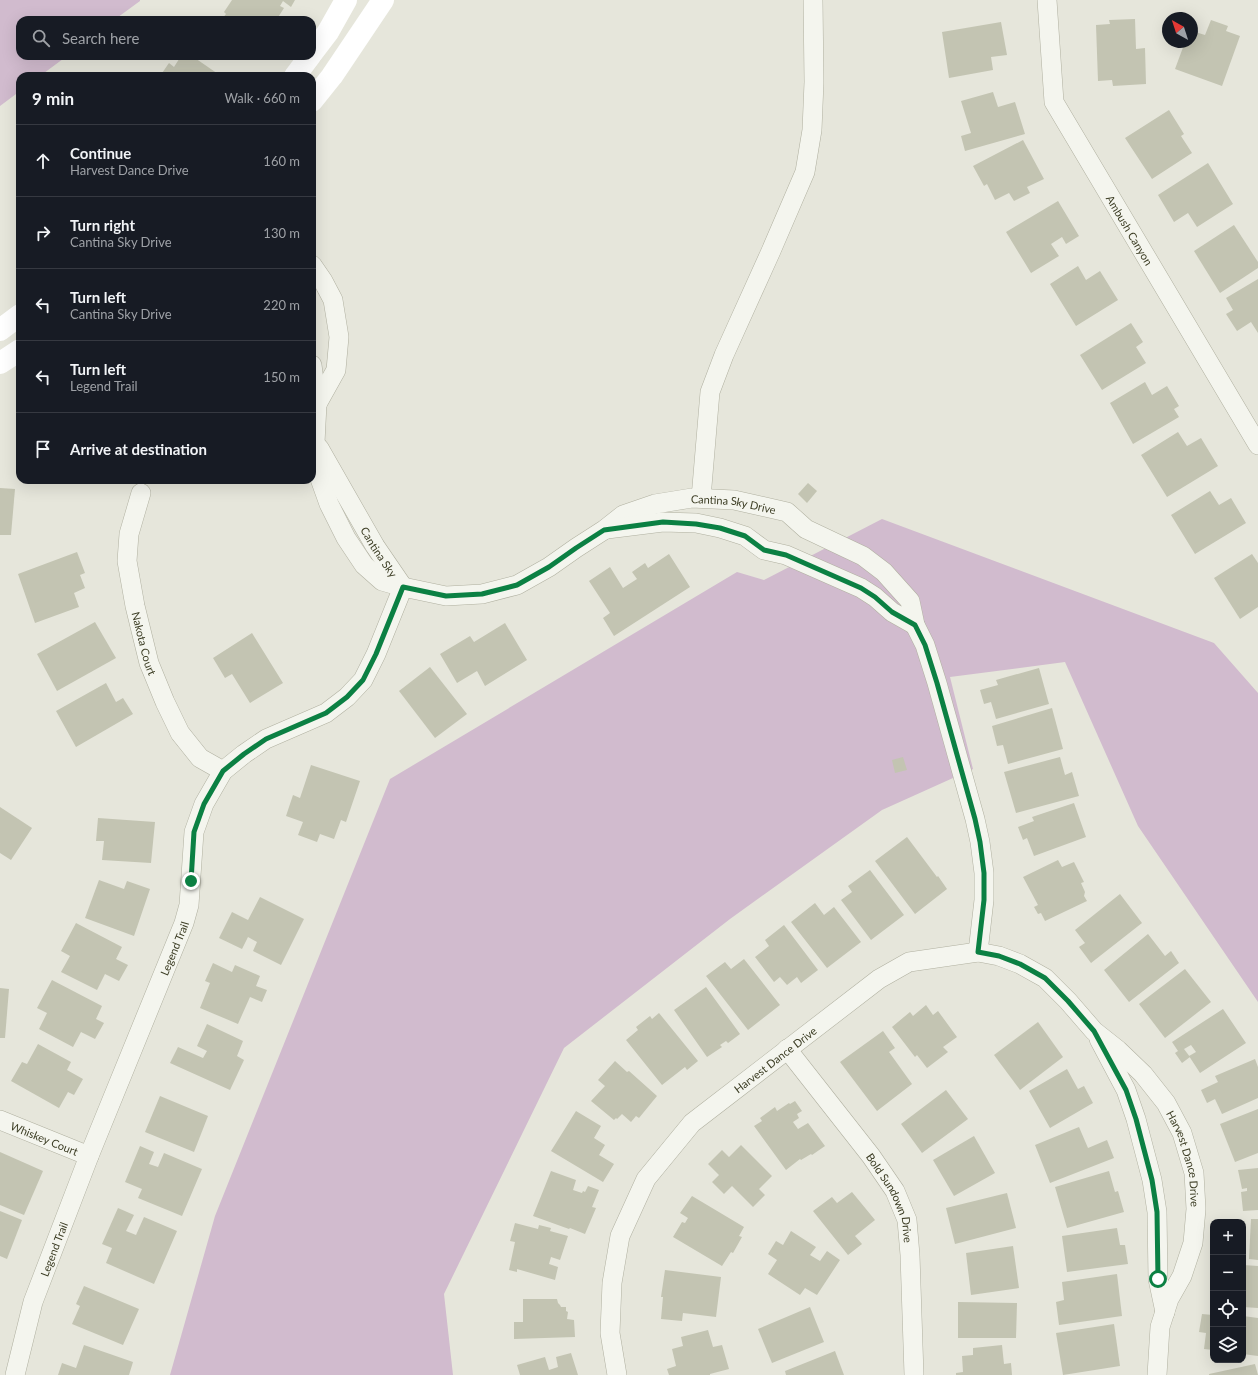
<!DOCTYPE html>
<html lang="en">
<head>
<meta charset="utf-8">
<style>
	:root { --surface:#171b24; --page:#20242c; --text:#f1f3f6; --muted:#9ea1a6; --line:#363941 }
	body { margin:0; font-family:Lato,sans-serif; background:var(--page); color:var(--text) }
	.controls { position:absolute; right:12px; bottom:12px; display:grid; overflow:hidden; border-radius:8px; box-shadow:0 4px 16px #0002 }
	.controls button { width:36px; height:36px; display:grid; place-items:center; padding:0; border:0; border-bottom:1px solid var(--line); background:var(--surface); color:var(--text); font:20px sans-serif }
	.compass { position:absolute; left:1162px; top:12px; width:36px; height:36px; border-radius:50%; background:var(--surface); box-shadow:0 4px 16px #0002; rotate:321deg }
	.stop { position:absolute; width:12px; height:12px; margin:-9px; border:3px solid #0b8043; border-radius:50%; background:#fff }
	.stop.end { background:#0b8043; border-color:#fff; box-shadow:0 1px 4px #0008 }
	.list { margin:0; padding:0; list-style:none }
	h2 { display:flex; justify-content:space-between; align-items:center; height:52px; margin:0; padding:0 16px; font-size:17px }
	h2 small { font-size:13px; font-weight:400; color:var(--muted) }
	.list li { display:grid; grid-template-columns:26px 1fr auto; gap:12px; align-items:center; box-sizing:border-box; height:72px; padding:0 16px; border-top:1px solid var(--line) }
	.list b { display:block; font-size:15px; white-space:nowrap }
	.list p { margin:0; font-size:13px; white-space:nowrap; color:var(--muted) }
	.list em { font-size:13px; font-style:normal; color:var(--muted) }
	.icon { flex:none; width:22px; height:22px; fill:none; stroke:currentColor; stroke-width:2; stroke-linecap:round; stroke-linejoin:round }
	.map { position:relative; flex:none; width:1258px; height:1375px; overflow:hidden }
	.search { position:absolute; background:var(--surface); box-shadow:0 4px 16px #0002; left:16px; top:16px; width:300px; height:44px; display:flex; align-items:center; gap:10px; box-sizing:border-box; padding:0 14px; border-radius:12px; color:var(--muted); font-size:15px }
	.panel { position:absolute; background:var(--surface); box-shadow:0 4px 16px #0002; left:16px; top:72px; width:300px; height:412px; border-radius:12px }
	.map>svg:first-child { display:block }
	.green { fill:#d1bbce }
	.building { fill:#c3c4b2 }
	.lines { fill:none; stroke-linecap:round; stroke-linejoin:round }
	.street-casing { stroke:#b0b0a0; stroke-width:20 }
	.street { stroke:#f4f5ee; stroke-width:19 }
	.secondary { stroke:#fff; stroke-width:22 }
	.route { stroke:#0b8043; stroke-width:5 }
	.labels { text-anchor:middle; dominant-baseline:central; stroke-width:3; stroke-linejoin:round; paint-order:stroke }
	.street-label { font-size:11px; fill:#3c3d24; stroke:#f4f4ea }
</style>
</head>
<body>
<div class="map">
<svg width="1258" height="1375" viewBox="0 0 1258 1375">
	<rect width="100%" height="100%" fill="#e6e6db"/>
	<g class="green">
		<path d="M 0,0 L 140,0 L 140,1 L 114,20 L 20,20 L 20,56 L 67,56 L 40,76 L 20,76 L 20,91 L 0,106 Z"/>
		<path d="M 882,519 L 1214,643 L 1258,693 L 1258,1002 L 1138,826 L 1065,662 L 950,677 L 973,769 L 882,810 L 730,919 L 564,1048 L 444,1294 L 453,1375 L 170,1375 L 215,1216 L 390,779 L 737,572 L 764,580 Z"/>
	</g>
	<g class="building">
		<path d="M 232,0 L 295,0 L 291,7 L 283,1 L 280,6 L 284,8 L 277,19 L 274,17 L 271,20 L 221,20 L 226,14 L 224,12 Z"/>
		<path d="M 1135,19 L 1136,49 L 1145,48 L 1146,84 L 1113,86 L 1112,80 L 1098,81 L 1096,25 L 1110,24 L 1109,20 Z"/>
		<path d="M 1211,20 L 1228,26 L 1226,31 L 1240,36 L 1222,86 L 1175,69 L 1185,42 L 1192,42 L 1192,31 L 1205,35 Z"/>
		<path d="M 1001,22 L 1007,55 L 991,57 L 993,70 L 949,78 L 942,32 Z"/>
		<path d="M 181,56 L 192,56 L 221,76 L 160,76 L 169,63 L 174,67 Z"/>
		<path d="M 993,92 L 998,107 L 1015,102 L 1025,134 L 965,151 L 961,136 L 971,133 L 961,101 Z"/>
		<path d="M 1169,110 L 1184,134 L 1181,136 L 1192,153 L 1152,179 L 1125,138 Z"/>
		<path d="M 1023,140 L 1044,179 L 1027,187 L 1030,193 L 1014,201 L 1009,193 L 995,200 L 987,184 L 984,186 L 973,166 Z"/>
		<path d="M 1208,163 L 1233,204 L 1197,227 L 1188,213 L 1174,222 L 1158,195 Z"/>
		<path d="M 1058,201 L 1079,236 L 1066,244 L 1062,237 L 1051,244 L 1059,256 L 1031,273 L 1006,232 Z"/>
		<path d="M 1234,225 L 1258,262 L 1258,268 L 1220,293 L 1194,251 Z"/>
		<path d="M 1078,266 L 1086,280 L 1100,271 L 1118,300 L 1076,326 L 1050,284 Z"/>
		<path d="M 1258,279 L 1258,333 L 1251,322 L 1237,331 L 1226,314 L 1233,310 L 1226,298 Z"/>
		<path d="M 1131,323 L 1143,342 L 1136,347 L 1146,363 L 1102,390 L 1080,355 Z"/>
		<path d="M 1145,382 L 1152,395 L 1167,386 L 1179,406 L 1174,409 L 1179,417 L 1133,444 L 1110,403 Z"/>
		<path d="M 1178,432 L 1187,446 L 1201,438 L 1218,466 L 1167,497 L 1141,455 Z"/>
		<path d="M 808,483 L 817,491 L 807,503 L 798,494 Z"/>
		<path d="M 0,488 L 15,489 L 11,535 L 0,535 Z"/>
		<path d="M 1210,491 L 1219,505 L 1231,498 L 1246,523 L 1195,554 L 1171,515 Z"/>
		<path d="M 77,552 L 85,573 L 80,575 L 85,588 L 74,593 L 79,607 L 35,623 L 18,574 Z"/>
		<path d="M 669,554 L 690,587 L 614,636 L 603,618 L 610,613 L 589,581 L 610,567 L 623,588 L 637,579 L 632,572 L 645,563 L 648,568 Z"/>
		<path d="M 1252,554 L 1258,563 L 1258,607 L 1240,619 L 1214,578 Z"/>
		<path d="M 95,622 L 116,658 L 57,691 L 37,654 Z"/>
		<path d="M 505,623 L 527,660 L 485,686 L 477,671 L 457,683 L 440,654 L 470,636 L 474,642 Z"/>
		<path d="M 252,633 L 283,683 L 250,703 L 232,674 L 225,678 L 213,658 Z"/>
		<path d="M 430,667 L 467,714 L 435,738 L 399,691 Z"/>
		<path d="M 1039,668 L 1049,704 L 996,719 L 991,702 L 984,704 L 980,690 L 998,685 L 996,680 Z"/>
		<path d="M 106,683 L 116,702 L 123,698 L 133,714 L 76,747 L 56,711 Z"/>
		<path d="M 1052,708 L 1063,749 L 1008,764 L 1003,745 L 997,746 L 992,726 Z"/>
		<path d="M 903,757 L 907,770 L 895,773 L 892,760 Z"/>
		<path d="M 1060,757 L 1065,775 L 1072,772 L 1079,796 L 1016,813 L 1004,772 Z"/>
		<path d="M 311,765 L 360,781 L 346,822 L 341,820 L 334,839 L 320,834 L 317,842 L 298,835 L 303,822 L 286,816 L 293,795 L 300,798 Z"/>
		<path d="M 1074,803 L 1086,837 L 1034,856 L 1027,838 L 1023,840 L 1018,827 L 1034,821 L 1032,817 Z"/>
		<path d="M 0,807 L 32,828 L 11,860 L 0,853 Z"/>
		<path d="M 98,818 L 155,822 L 151,863 L 102,860 L 104,841 L 96,841 Z"/>
		<path d="M 907,837 L 937,877 L 938,876 L 947,889 L 915,914 L 875,861 Z"/>
		<path d="M 1058,860 L 1062,867 L 1074,862 L 1084,882 L 1081,883 L 1085,892 L 1084,896 L 1087,901 L 1045,921 L 1041,913 L 1038,914 L 1034,907 L 1038,905 L 1023,877 Z"/>
		<path d="M 870,870 L 904,915 L 871,940 L 841,900 L 852,892 L 848,886 Z"/>
		<path d="M 99,880 L 124,889 L 127,881 L 150,889 L 134,936 L 85,918 Z"/>
		<path d="M 1120,894 L 1142,923 L 1091,963 L 1079,947 L 1085,943 L 1075,930 Z"/>
		<path d="M 260,897 L 304,919 L 281,965 L 253,951 L 257,942 L 248,937 L 242,949 L 219,938 L 232,912 L 248,920 Z"/>
		<path d="M 815,903 L 824,915 L 834,907 L 861,942 L 827,968 L 791,922 Z"/>
		<path d="M 76,923 L 122,947 L 116,959 L 128,965 L 119,981 L 105,974 L 97,990 L 61,972 L 70,956 L 61,951 Z"/>
		<path d="M 784,925 L 818,970 L 801,983 L 797,977 L 787,985 L 780,977 L 774,982 L 755,957 L 769,946 L 765,940 Z"/>
		<path d="M 1148,934 L 1165,956 L 1171,951 L 1179,963 L 1129,1002 L 1104,970 Z"/>
		<path d="M 744,959 L 780,1005 L 748,1030 L 706,976 L 725,962 L 731,969 Z"/>
		<path d="M 213,963 L 232,972 L 235,965 L 260,976 L 256,986 L 267,990 L 262,1002 L 250,997 L 238,1024 L 200,1008 L 210,983 L 205,981 Z"/>
		<path d="M 1185,969 L 1211,1002 L 1165,1038 L 1139,1004 Z"/>
		<path d="M 52,980 L 102,1006 L 96,1019 L 104,1023 L 95,1039 L 81,1032 L 73,1047 L 39,1029 L 47,1013 L 37,1008 Z"/>
		<path d="M 706,987 L 740,1034 L 728,1043 L 726,1041 L 720,1045 L 722,1047 L 707,1057 L 674,1010 Z"/>
		<path d="M 0,988 L 9,989 L 5,1038 L 0,1038 Z"/>
		<path d="M 926,1005 L 933,1015 L 938,1011 L 957,1037 L 943,1047 L 948,1052 L 927,1068 L 917,1055 L 915,1057 L 892,1027 L 910,1012 L 913,1016 Z"/>
		<path d="M 1223,1009 L 1246,1043 L 1200,1073 L 1189,1056 L 1196,1052 L 1191,1045 L 1184,1049 L 1190,1057 L 1182,1063 L 1175,1053 L 1178,1051 L 1172,1042 Z"/>
		<path d="M 659,1013 L 698,1061 L 687,1070 L 685,1067 L 662,1085 L 626,1040 L 638,1030 L 636,1027 L 650,1016 L 652,1019 Z"/>
		<path d="M 1038,1022 L 1063,1057 L 1020,1090 L 994,1055 Z"/>
		<path d="M 207,1024 L 243,1041 L 237,1056 L 244,1060 L 230,1090 L 170,1063 L 178,1047 L 203,1058 L 207,1051 L 197,1046 Z"/>
		<path d="M 883,1031 L 895,1048 L 889,1052 L 912,1084 L 877,1111 L 840,1062 Z"/>
		<path d="M 38,1044 L 71,1062 L 67,1070 L 83,1079 L 74,1095 L 68,1092 L 59,1108 L 11,1081 L 22,1062 L 27,1064 Z"/>
		<path d="M 1255,1059 L 1258,1067 L 1258,1098 L 1222,1114 L 1215,1099 L 1207,1103 L 1201,1090 L 1218,1082 L 1215,1076 Z"/>
		<path d="M 615,1061 L 627,1072 L 629,1071 L 657,1096 L 639,1118 L 636,1116 L 631,1122 L 622,1114 L 617,1119 L 616,1118 L 614,1120 L 591,1101 L 605,1086 L 598,1080 Z"/>
		<path d="M 1067,1069 L 1078,1089 L 1084,1086 L 1093,1103 L 1050,1128 L 1029,1091 Z"/>
		<path d="M 946,1090 L 968,1119 L 922,1153 L 901,1124 Z"/>
		<path d="M 160,1096 L 208,1116 L 194,1152 L 145,1132 Z"/>
		<path d="M 795,1101 L 802,1111 L 797,1114 L 799,1118 L 793,1122 L 798,1129 L 808,1123 L 825,1146 L 812,1155 L 811,1154 L 801,1160 L 800,1159 L 786,1170 L 754,1126 L 762,1121 L 760,1118 L 775,1107 L 777,1111 L 789,1103 L 790,1104 Z"/>
		<path d="M 1258,1109 L 1258,1153 L 1235,1162 L 1220,1124 Z"/>
		<path d="M 576,1111 L 601,1126 L 594,1138 L 605,1145 L 599,1155 L 614,1164 L 603,1182 L 551,1151 Z"/>
		<path d="M 1079,1127 L 1088,1148 L 1107,1140 L 1114,1158 L 1050,1183 L 1035,1145 Z"/>
		<path d="M 974,1136 L 995,1173 L 954,1196 L 933,1160 Z"/>
		<path d="M 741,1145 L 772,1176 L 759,1189 L 765,1195 L 753,1207 L 732,1186 L 724,1194 L 712,1182 L 719,1175 L 708,1164 L 722,1150 L 729,1157 Z"/>
		<path d="M 140,1146 L 154,1152 L 149,1164 L 158,1167 L 164,1153 L 202,1169 L 182,1216 L 138,1198 L 142,1189 L 125,1182 Z"/>
		<path d="M 0,1152 L 43,1171 L 24,1215 L 0,1205 Z"/>
		<path d="M 1258,1168 L 1258,1210 L 1243,1211 L 1241,1192 L 1247,1191 L 1247,1188 L 1242,1189 L 1238,1170 Z"/>
		<path d="M 551,1171 L 576,1180 L 573,1190 L 582,1193 L 583,1191 L 585,1192 L 588,1186 L 599,1190 L 592,1207 L 596,1208 L 585,1234 L 570,1228 L 569,1229 L 533,1216 Z"/>
		<path d="M 1109,1171 L 1115,1192 L 1118,1191 L 1124,1212 L 1067,1228 L 1055,1187 Z"/>
		<path d="M 852,1192 L 875,1220 L 855,1236 L 862,1244 L 848,1255 L 813,1211 L 832,1197 L 837,1203 Z"/>
		<path d="M 1007,1193 L 1016,1228 L 955,1244 L 946,1208 Z"/>
		<path d="M 692,1196 L 744,1227 L 739,1236 L 742,1237 L 733,1253 L 731,1252 L 722,1266 L 673,1237 L 682,1222 L 685,1223 L 688,1218 L 680,1213 Z"/>
		<path d="M 118,1208 L 134,1215 L 126,1231 L 136,1235 L 144,1217 L 177,1231 L 154,1284 L 106,1263 L 112,1248 L 102,1244 Z"/>
		<path d="M 0,1211 L 22,1220 L 7,1259 L 0,1256 Z"/>
		<path d="M 1251,1219 L 1258,1219 L 1258,1260 L 1249,1259 Z"/>
		<path d="M 515,1223 L 538,1229 L 539,1225 L 551,1228 L 550,1231 L 568,1236 L 560,1260 L 551,1257 L 549,1264 L 558,1267 L 555,1280 L 517,1269 L 517,1272 L 509,1270 L 515,1242 L 510,1241 Z"/>
		<path d="M 1117,1228 L 1120,1245 L 1125,1245 L 1128,1264 L 1067,1272 L 1062,1236 Z"/>
		<path d="M 791,1231 L 816,1247 L 810,1255 L 820,1261 L 827,1251 L 840,1260 L 817,1295 L 805,1288 L 800,1295 L 768,1274 L 777,1260 L 768,1254 L 776,1241 L 783,1245 Z"/>
		<path d="M 1013,1246 L 1019,1288 L 971,1295 L 966,1253 Z"/>
		<path d="M 1243,1265 L 1258,1266 L 1258,1308 L 1243,1307 Z"/>
		<path d="M 665,1270 L 721,1277 L 716,1317 L 683,1313 L 682,1321 L 661,1319 L 663,1297 L 661,1297 Z"/>
		<path d="M 1117,1274 L 1122,1316 L 1059,1325 L 1056,1302 L 1064,1300 L 1062,1282 Z"/>
		<path d="M 84,1286 L 139,1309 L 123,1345 L 72,1324 L 80,1306 L 76,1304 Z"/>
		<path d="M 523,1299 L 557,1299 L 558,1303 L 560,1305 L 561,1307 L 566,1307 L 566,1311 L 568,1312 L 567,1319 L 574,1320 L 575,1337 L 514,1339 L 514,1322 L 523,1322 Z"/>
		<path d="M 958,1302 L 1017,1303 L 1016,1338 L 958,1338 Z"/>
		<path d="M 810,1307 L 824,1342 L 772,1363 L 758,1329 Z"/>
		<path d="M 1202,1314 L 1213,1315 L 1213,1350 L 1204,1349 L 1206,1333 L 1199,1332 Z"/>
		<path d="M 1243,1316 L 1258,1318 L 1258,1356 L 1243,1354 Z"/>
		<path d="M 1114,1324 L 1120,1366 L 1063,1375 L 1056,1333 Z"/>
		<path d="M 708,1330 L 713,1347 L 722,1345 L 729,1369 L 710,1374 L 710,1375 L 669,1375 L 667,1369 L 676,1366 L 672,1349 L 683,1346 L 681,1337 Z"/>
		<path d="M 84,1345 L 133,1362 L 129,1375 L 58,1375 L 62,1363 L 76,1368 Z"/>
		<path d="M 1002,1345 L 1004,1364 L 1011,1363 L 1012,1375 L 956,1375 L 956,1373 L 963,1372 L 962,1356 L 973,1355 L 973,1348 Z"/>
		<path d="M 835,1351 L 844,1375 L 786,1375 L 785,1371 Z"/>
		<path d="M 571,1353 L 578,1375 L 520,1375 L 517,1365 L 545,1357 L 549,1370 L 558,1367 L 556,1357 Z"/>
		<path d="M 1255,1364 L 1258,1375 L 1209,1375 L 1209,1374 Z"/>
	</g>
	<g class="lines">
		<defs>
			<g id="street">
				<path id="s1" d="M 1047,0 L 1054,102 L 1258,445"/>
				<path d="M 312,265 L 323,281 L 333,300 L 339,337 L 336,370 L 317,404"/>
				<path id="s2" d="M 312,365 L 317,404 L 314,462 L 329,504 L 346,538 L 364,565 L 382,581 L 403,587 L 446,596 L 482,594 L 517,585 L 549,567 L 576,548 L 604,530 L 623,515 L 655,504 L 692,498 L 734,500 L 787,512 L 806,529 L 863,556 L 884,572 L 910,601 L 915,625 L 925,645 L 937,683 L 975,819 L 980,842 L 984,873 L 984,900 L 978,952"/>
				<path id="s3" d="M 319,448 L 375,546 L 403,587"/>
				<path id="s4" d="M 141,493 L 129,534 L 127,561 L 135,606 L 149,663 L 165,702 L 180,733 L 200,758 L 223,771"/>
				<path d="M 701,498 L 710,392 L 724,355 L 771,251 L 805,172 L 812,130 L 814,82 L 813,0"/>
				<path d="M 607,529 L 663,522 L 696,523 L 720,528 L 745,536 L 764,550 L 786,555 L 861,588 L 875,597 L 892,612 L 915,625"/>
				<path d="M 1099,1039 L 1126,1090 L 1136,1119 L 1152,1180 L 1157,1212 L 1158,1279 L 1165,1312"/>
				<path id="s5" d="M 787,1049 L 871,1156 L 895,1191 L 907,1220 L 910,1255 L 914,1375"/>
				<path id="s6" d="M 0,1120 L 89,1156"/>
				<path id="s7" d="M 15,1375 L 33,1302 L 89,1156 L 184,923 L 189,905 L 194,832 L 204,804 L 223,771 L 244,754 L 266,739 L 326,713 L 347,697 L 363,680 L 376,654 L 403,587"/>
				<path id="s8" d="M 617,1375 L 610,1333 L 612,1283 L 620,1236 L 646,1179 L 692,1123 L 879,979 L 909,962 L 978,952 L 999,956 L 1020,964 L 1045,978 L 1068,1001 L 1094,1031 L 1118,1050 L 1143,1074 L 1166,1103 L 1182,1133 L 1194,1173 L 1196,1209 L 1193,1243 L 1182,1276 L 1169,1299 L 1160,1327 L 1157,1375"/>
			</g>
		</defs>
		<use href="#street" class="street-casing"/>
		<use href="#street" class="street"/>
		<g class="secondary">
			<path d="M 312,53 L 328,32 L 346,0"/>
			<path d="M 295,76 L 310,56"/>
			<path d="M 312,101 L 332,76 L 383,0"/>
			<path d="M 0,330 L 20,315"/>
			<path d="M 0,363 L 20,350"/>
		</g>
	</g>
	<g class="lines">
		<path class="route" d="M 191,881 L 194,832 L 204,804 L 223,771 L 244,754 L 266,739 L 326,713 L 347,697 L 363,680 L 376,654 L 403,587 L 446,596 L 482,594 L 517,585 L 549,567 L 576,548 L 604,530 L 663,522 L 696,524 L 720,528 L 745,536 L 764,550 L 786,555 L 861,588 L 875,597 L 892,612 L 915,625 L 925,645 L 937,683 L 975,819 L 980,842 L 984,873 L 984,900 L 978,952 L 999,956 L 1020,964 L 1045,978 L 1068,1001 L 1094,1031 L 1126,1090 L 1136,1119 L 1152,1180 L 1157,1212 L 1158,1279"/>
	</g>
	<g class="labels">
		<g class="street-label">
			<text stroke="none"><textPath href="#s1" startOffset="251">Ambush Canyon</textPath></text>
			<text stroke="none"><textPath href="#s2" startOffset="615">Cantina Sky Drive</textPath></text>
			<text stroke="none"><textPath href="#s3" startOffset="120">Cantina Sky</textPath></text>
			<text stroke="none"><textPath href="#s4" startOffset="154">Nakota Court</textPath></text>
			<text stroke="none"><textPath href="#s7" startOffset="456">Legend Trail</textPath></text>
			<text stroke="none"><textPath href="#s8" startOffset="380">Harvest Dance Drive</textPath></text>
			<text stroke="none"><textPath href="#s6" startOffset="48">Whiskey Court</textPath></text>
			<text stroke="none"><textPath href="#s8" startOffset="922">Harvest Dance Drive</textPath></text>
			<text stroke="none"><textPath href="#s5" startOffset="183">Bold Sundown Drive</textPath></text>
			<text stroke="none"><textPath href="#s7" startOffset="132">Legend Trail</textPath></text>
		</g>
	</g>
</svg>
<div class="controls">
<button>+</button>
<button>−</button>
<button><svg class="icon" aria-label="locate" viewBox="0 0 24 24"><circle cx="12" cy="12" r="6"/><path d="M12 2v4M12 18v4M2 12h4M18 12h4"/></svg></button>
<button><svg class="icon" aria-label="layers" viewBox="0 0 24 24"><path d="M12 4l9 5-9 5-9-5zM3 14l9 5 9-5"/></svg></button>
</div>
<svg class="compass" viewBox="-18 -18 36 36"><path d="M0-13l5 13h-10z" fill="#e53935"/><path d="M0 13l5-13h-10z" fill="#9ea1a6"/></svg>
<div class="stop" style="left:1158px;top:1279px"></div>
<div class="stop end" style="left:191px;top:881px"></div>
<div class="search"><svg class="icon" aria-label="search" viewBox="0 0 24 24"><circle cx="10" cy="10" r="6"/><path d="M15 15l6 6"/></svg>Search here</div>
<section class="panel">
<h2>9 min<small>Walk · 660 m</small></h2>
<ul class="list">
<li><svg class="icon" aria-label="ahead" viewBox="0 0 24 24"><path d="M12 20V5M6 11l6-6 6 6"/></svg><div><b>Continue</b><p>Harvest Dance Drive</p></div><em>160 m</em></li>
<li><svg class="icon" aria-label="right" viewBox="0 0 24 24"><path d="M7 20v-9h11M14 6l5 5-5 5"/></svg><div><b>Turn right</b><p>Cantina Sky Drive</p></div><em>130 m</em></li>
<li><svg class="icon" aria-label="left" viewBox="0 0 24 24"><path d="M17 20v-9H6M10 6l-5 5 5 5"/></svg><div><b>Turn left</b><p>Cantina Sky Drive</p></div><em>220 m</em></li>
<li><svg class="icon" aria-label="left" viewBox="0 0 24 24"><path d="M17 20v-9H6M10 6l-5 5 5 5"/></svg><div><b>Turn left</b><p>Legend Trail</p></div><em>150 m</em></li>
<li><svg class="icon" aria-label="arrive" viewBox="0 0 24 24"><path d="M6 21V4h12l-3 4 3 4H6"/></svg><div><b>Arrive at destination</b></div></li>
</ul>
</section>
</div>
</body>
</html>
